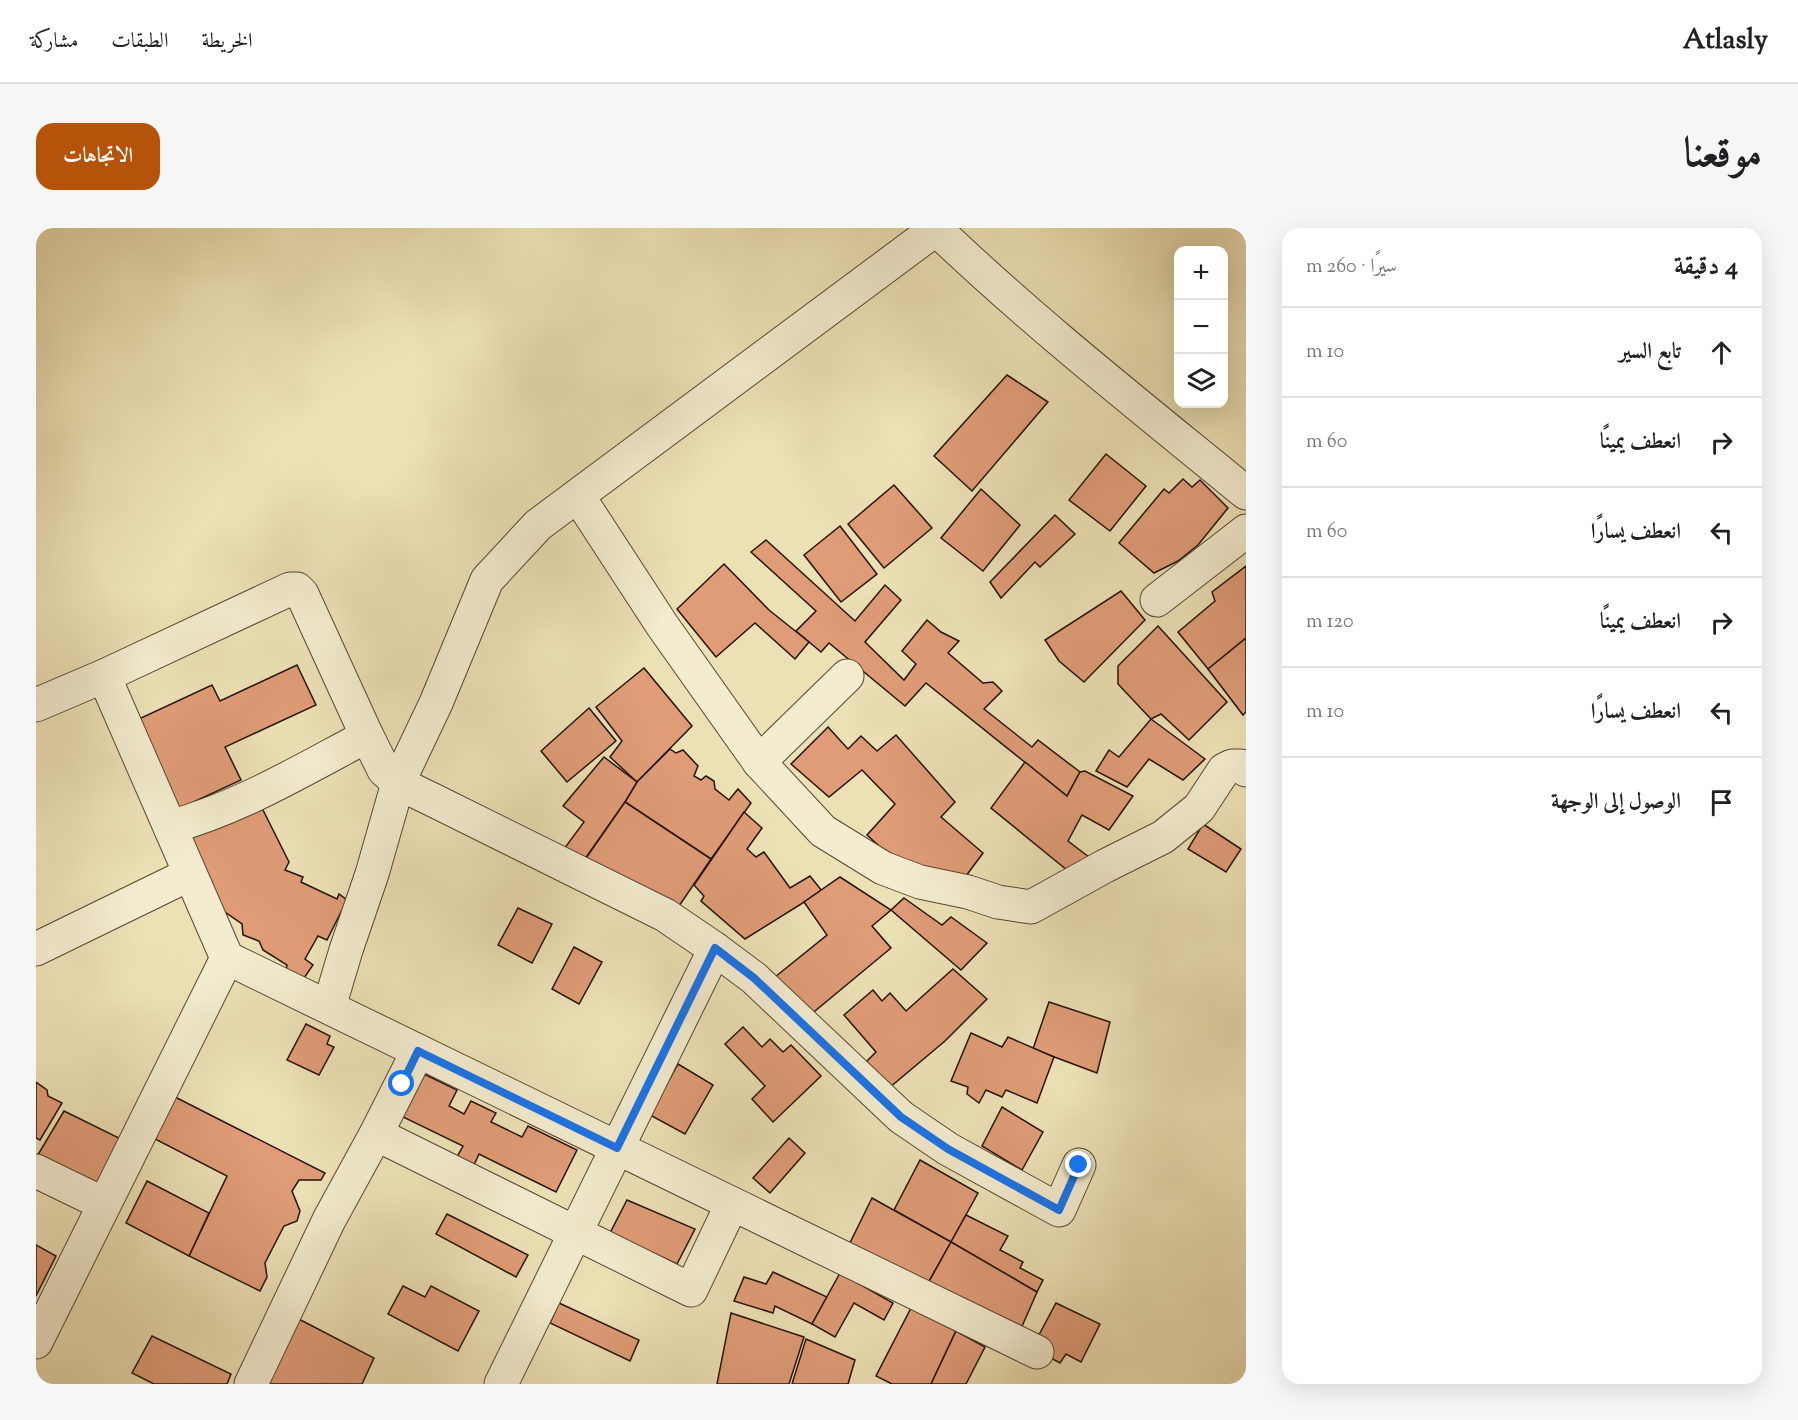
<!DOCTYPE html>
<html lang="ar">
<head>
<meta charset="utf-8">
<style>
	:root { --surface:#fff; --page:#f6f6f6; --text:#202124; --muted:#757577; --line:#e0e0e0; --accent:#b45309 }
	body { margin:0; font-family:"Sorts Mill Goudy",Amiri,serif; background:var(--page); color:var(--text); direction:rtl }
	.controls { position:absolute; right:18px; top:18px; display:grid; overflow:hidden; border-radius:12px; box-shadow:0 6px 24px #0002 }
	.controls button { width:54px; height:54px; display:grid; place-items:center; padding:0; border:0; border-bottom:2px solid var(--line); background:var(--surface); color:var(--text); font:30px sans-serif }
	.stop { position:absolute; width:18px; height:18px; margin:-14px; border:4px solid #1a73e8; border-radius:50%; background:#fff }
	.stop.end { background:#1a73e8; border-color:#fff; box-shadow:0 2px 6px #0008 }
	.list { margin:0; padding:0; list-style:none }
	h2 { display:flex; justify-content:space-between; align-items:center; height:78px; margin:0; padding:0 24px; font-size:26px }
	h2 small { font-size:20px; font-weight:400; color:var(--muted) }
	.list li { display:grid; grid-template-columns:39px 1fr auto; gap:18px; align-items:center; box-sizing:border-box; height:90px; padding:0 24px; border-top:2px solid var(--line) }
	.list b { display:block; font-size:22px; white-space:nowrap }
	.list em { font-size:20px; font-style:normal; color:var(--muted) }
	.icon { flex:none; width:33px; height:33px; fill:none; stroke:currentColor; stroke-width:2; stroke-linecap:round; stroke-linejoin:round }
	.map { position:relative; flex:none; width:1210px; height:1156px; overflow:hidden; direction:ltr; border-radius:18px }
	header { display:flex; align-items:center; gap:36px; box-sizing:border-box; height:84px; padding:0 30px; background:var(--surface); border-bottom:2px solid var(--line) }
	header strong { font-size:28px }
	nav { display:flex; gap:33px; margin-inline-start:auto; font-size:21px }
	.intro { display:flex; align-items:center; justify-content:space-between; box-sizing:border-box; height:144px; padding:0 36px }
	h1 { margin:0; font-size:42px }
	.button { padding:15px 27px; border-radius:18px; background:var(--accent); color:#fff; font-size:21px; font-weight:700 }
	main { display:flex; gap:36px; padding:0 36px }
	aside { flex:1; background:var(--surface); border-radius:18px; box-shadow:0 6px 24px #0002 }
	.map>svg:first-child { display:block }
	.building { fill:#df9c77; stroke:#25120a; stroke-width:1.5 }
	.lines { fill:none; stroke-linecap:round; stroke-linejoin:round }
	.minor-casing { stroke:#574635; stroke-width:35 }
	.minor { stroke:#f3eccf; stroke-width:33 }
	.route { stroke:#1a73e8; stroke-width:8 }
</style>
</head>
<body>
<header>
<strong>Atlasly</strong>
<nav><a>الخريطة</a><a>الطبقات</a><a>مشاركة</a></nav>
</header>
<div class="intro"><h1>موقعنا</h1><a class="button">الاتجاهات</a></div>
<main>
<aside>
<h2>4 دقيقة<small>سيرًا · 260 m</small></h2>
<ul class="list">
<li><svg class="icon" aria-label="ahead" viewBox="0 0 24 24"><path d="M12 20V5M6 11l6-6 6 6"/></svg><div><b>تابع السير</b></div><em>10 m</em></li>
<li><svg class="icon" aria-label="right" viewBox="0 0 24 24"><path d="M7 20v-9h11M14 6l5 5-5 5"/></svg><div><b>انعطف يمينًا</b></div><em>60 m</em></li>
<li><svg class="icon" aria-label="left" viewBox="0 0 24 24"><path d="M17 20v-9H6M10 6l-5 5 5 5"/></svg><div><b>انعطف يسارًا</b></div><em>60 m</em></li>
<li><svg class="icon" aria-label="right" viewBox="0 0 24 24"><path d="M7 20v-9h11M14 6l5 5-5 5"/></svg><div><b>انعطف يمينًا</b></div><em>120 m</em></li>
<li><svg class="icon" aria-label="left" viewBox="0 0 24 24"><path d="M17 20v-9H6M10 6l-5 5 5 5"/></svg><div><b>انعطف يسارًا</b></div><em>10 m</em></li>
<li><svg class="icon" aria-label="arrive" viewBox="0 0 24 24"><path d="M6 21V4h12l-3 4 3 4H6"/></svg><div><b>الوصول إلى الوجهة</b></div></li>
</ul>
</aside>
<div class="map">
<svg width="1210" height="1156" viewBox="0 0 1210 1156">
	<rect width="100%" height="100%" fill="#ece1b5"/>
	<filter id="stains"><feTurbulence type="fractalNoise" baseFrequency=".00333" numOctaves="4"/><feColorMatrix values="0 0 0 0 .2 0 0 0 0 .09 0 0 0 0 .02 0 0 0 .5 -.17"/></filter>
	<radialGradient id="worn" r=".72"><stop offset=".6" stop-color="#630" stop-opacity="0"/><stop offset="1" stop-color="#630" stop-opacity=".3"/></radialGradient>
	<g class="building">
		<path d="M 971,147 L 1012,174 L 936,263 L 898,228 Z"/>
		<path d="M 1070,226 L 1110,258 L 1074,303 L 1033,272 Z"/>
		<path d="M 1147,251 L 1156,259 L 1164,252 L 1192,280 L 1162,317 L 1142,333 L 1118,345 L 1083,315 L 1128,261 L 1133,265 Z"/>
		<path d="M 858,257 L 896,300 L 848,340 L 812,296 Z"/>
		<path d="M 945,261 L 984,297 L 947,343 L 905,310 Z"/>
		<path d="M 1019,287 L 1039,306 L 1004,339 L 999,334 L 965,370 L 954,354 Z"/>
		<path d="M 804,298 L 841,346 L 805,374 L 768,327 Z"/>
		<path d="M 730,312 L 819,393 L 849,357 L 865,372 L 829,414 L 868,452 L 880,436 L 866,423 L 891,392 L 905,404 L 923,413 L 912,425 L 947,455 L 957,454 L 966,463 L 948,481 L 996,519 L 1002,512 L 1044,544 L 1031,568 L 890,455 L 869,478 L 793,415 L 785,424 L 760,403 L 780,383 L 715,324 Z"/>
		<path d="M 688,336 L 733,382 L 773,414 L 759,431 L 719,395 L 680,429 L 641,381 Z"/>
		<path d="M 1210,338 L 1210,410 L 1172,441 L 1142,404 L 1179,373 L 1176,364 Z"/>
		<path d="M 1085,363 L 1109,392 L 1048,454 L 1023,433 L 1009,412 Z"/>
		<path d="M 1122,398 L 1191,474 L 1153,512 L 1125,486 L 1115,491 L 1082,456 L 1082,438 Z"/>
		<path d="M 1210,410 L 1210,484 L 1207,487 L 1172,441 Z"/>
		<path d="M 261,437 L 280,477 L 189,519 L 205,552 L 134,585 L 92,496 L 176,457 L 184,473 Z"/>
		<path d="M 608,440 L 656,498 L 601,554 L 574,529 L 586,513 L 560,479 Z"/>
		<path d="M 553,480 L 580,513 L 531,554 L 505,523 Z"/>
		<path d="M 1115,491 L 1169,531 L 1147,552 L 1113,531 L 1091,559 L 1060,543 L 1073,522 L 1083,529 Z"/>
		<path d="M 792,499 L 812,521 L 825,508 L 841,523 L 860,507 L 919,574 L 905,589 L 947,625 L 924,656 L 863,636 L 831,607 L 859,576 L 826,542 L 793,569 L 755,536 Z"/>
		<path d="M 634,521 L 640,525 L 647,522 L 662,538 L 658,548 L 665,552 L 670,548 L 678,553 L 679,561 L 693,572 L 702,561 L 715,575 L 675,631 L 589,574 L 601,554 Z"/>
		<path d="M 568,529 L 601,554 L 589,574 L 544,638 L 525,625 L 548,594 L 527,578 Z"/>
		<path d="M 989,534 L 1031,568 L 1044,544 L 1049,543 L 1097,568 L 1073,602 L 1046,587 L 1032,613 L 1053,629 L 1037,647 L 955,580 Z"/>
		<path d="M 589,574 L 675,631 L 639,684 L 548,633 Z"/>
		<path d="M 224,576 L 253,634 L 249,642 L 267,649 L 265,654 L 301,671 L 303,666 L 311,672 L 291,712 L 282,708 L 269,731 L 277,737 L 264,756 L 249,747 L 251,737 L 227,722 L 223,713 L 207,707 L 206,696 L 186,682 L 155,609 Z"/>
		<path d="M 708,584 L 726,600 L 711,621 L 720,629 L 728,624 L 754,660 L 774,648 L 786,663 L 709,711 L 665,673 L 668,668 L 658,657 Z"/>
		<path d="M 1167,596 L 1205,621 L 1190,644 L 1152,621 Z"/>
		<path d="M 804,649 L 855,682 L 836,698 L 855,720 L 773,788 L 739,749 L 791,707 L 768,674 Z"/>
		<path d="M 868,670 L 906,697 L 915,689 L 951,715 L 925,742 L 855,682 Z"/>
		<path d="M 482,680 L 516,696 L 496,735 L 462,717 Z"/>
		<path d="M 538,719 L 566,734 L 543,776 L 516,761 Z"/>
		<path d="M 917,741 L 951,771 L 909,813 L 853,860 L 828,836 L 840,824 L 808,787 L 837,762 L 846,773 L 854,765 L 870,783 Z"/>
		<path d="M 1013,774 L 1074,794 L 1061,845 L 997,821 Z"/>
		<path d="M 270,796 L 294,808 L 291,816 L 298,819 L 283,847 L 251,832 Z"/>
		<path d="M 707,799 L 726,819 L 734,811 L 747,824 L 755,817 L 785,848 L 737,894 L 716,871 L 729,858 L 689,816 Z"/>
		<path d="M 935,805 L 966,819 L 972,809 L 1018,829 L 1001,875 L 970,862 L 966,869 L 950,862 L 943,875 L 931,866 L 932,859 L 915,853 Z"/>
		<path d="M 642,836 L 677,857 L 649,906 L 614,887 Z"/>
		<path d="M 386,845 L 421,862 L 413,878 L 428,886 L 435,873 L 460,885 L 455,894 L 486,909 L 492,898 L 541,922 L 520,964 L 443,926 L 438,937 L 421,929 L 427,918 L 365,888 Z"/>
		<path d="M 0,854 L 11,862 L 12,868 L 26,875 L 4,912 L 0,910 Z"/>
		<path d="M 139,869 L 289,945 L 285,952 L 263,952 L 256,963 L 264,983 L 261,993 L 248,998 L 229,1035 L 231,1049 L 224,1063 L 153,1028 L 191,948 L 119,911 Z"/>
		<path d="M 966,879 L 1007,904 L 986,942 L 946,918 Z"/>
		<path d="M 28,883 L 85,911 L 56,966 L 0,930 Z"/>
		<path d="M 753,910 L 769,925 L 734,965 L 717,950 Z"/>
		<path d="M 884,932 L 942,965 L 915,1014 L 858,982 Z"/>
		<path d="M 111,953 L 173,985 L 153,1028 L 90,995 Z"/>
		<path d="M 836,970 L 915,1014 L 886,1066 L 809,1025 Z"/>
		<path d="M 591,972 L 659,1001 L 641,1036 L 574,1005 Z"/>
		<path d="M 411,986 L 492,1027 L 480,1049 L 400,1006 Z"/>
		<path d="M 930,987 L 972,1008 L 964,1022 L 987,1034 L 984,1040 L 1007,1052 L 1001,1064 L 915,1014 Z"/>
		<path d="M 915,1014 L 1001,1064 L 980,1112 L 886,1066 Z"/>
		<path d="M 0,1017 L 20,1028 L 0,1068 Z"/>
		<path d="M 737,1044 L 791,1069 L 776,1096 L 739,1078 L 737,1085 L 698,1073 L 708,1049 L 730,1056 Z"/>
		<path d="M 804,1045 L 857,1075 L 848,1092 L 818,1075 L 799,1109 L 776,1096 Z"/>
		<path d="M 367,1058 L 389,1069 L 395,1058 L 443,1083 L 422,1123 L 352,1086 Z"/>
		<path d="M 523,1075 L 603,1112 L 594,1133 L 514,1095 Z"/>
		<path d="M 1020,1075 L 1064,1096 L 1045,1134 L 1030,1126 L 1024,1135 L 996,1120 Z"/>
		<path d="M 875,1080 L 920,1103 L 895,1156 L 856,1156 L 840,1148 Z"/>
		<path d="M 695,1085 L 768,1109 L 753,1156 L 681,1156 Z"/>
		<path d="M 257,1088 L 338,1130 L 326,1156 L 227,1156 Z"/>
		<path d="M 920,1103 L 949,1119 L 930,1156 L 895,1156 Z"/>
		<path d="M 116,1108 L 195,1146 L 191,1156 L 118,1156 L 96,1145 Z"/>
		<path d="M 770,1111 L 819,1132 L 812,1156 L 756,1156 Z"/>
	</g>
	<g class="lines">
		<defs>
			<g id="minor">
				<path d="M 899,0 C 997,94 1105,179 1210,265"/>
				<path d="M 542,268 L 626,397 L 723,534 L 787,603 L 847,640 L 884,654 L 932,664 L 962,674 L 995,679 L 1069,638 L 1127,609 L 1163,580 L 1188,542 L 1196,538 L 1205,538 L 1210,542"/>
				<path d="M 1121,372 L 1210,303"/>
				<path d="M 68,448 L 191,730 L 1001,1124"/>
				<path d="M 0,477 L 68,448 L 254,361 L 261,361 L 266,366 L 331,508"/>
				<path d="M 723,534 L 811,448"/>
				<path d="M 134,599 C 204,580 268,541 331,508 L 348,542 L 362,555 L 397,572 L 629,687 L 679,721 L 718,750 L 865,889 L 912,921 L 1023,982 L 1043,937"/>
				<path d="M 0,721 L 154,646"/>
				<path d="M 293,779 L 310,722 L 336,646 L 362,555 L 400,475 L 451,352 L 502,297 L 900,1"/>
				<path d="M 340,906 L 655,1062 L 696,976"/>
				<path d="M 0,943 L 68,976"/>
				<path d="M 0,1114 L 191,730"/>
				<path d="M 215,1156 L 293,992 L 340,906 L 382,823"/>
				<path d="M 465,1156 L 679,721"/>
			</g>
		</defs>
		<use href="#minor" class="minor-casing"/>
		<use href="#minor" class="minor"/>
	</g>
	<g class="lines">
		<path class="route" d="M 366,856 L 382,823 L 581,920 L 679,720 L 718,750 L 865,889 L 912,921 L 1023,982 L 1043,937"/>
	</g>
	<rect width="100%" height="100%" filter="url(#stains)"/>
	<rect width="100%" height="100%" fill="url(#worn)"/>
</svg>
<div class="controls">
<button>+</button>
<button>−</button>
<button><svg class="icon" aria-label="layers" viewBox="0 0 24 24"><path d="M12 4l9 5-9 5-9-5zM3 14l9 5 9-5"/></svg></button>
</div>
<div class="stop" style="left:366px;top:856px"></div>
<div class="stop end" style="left:1043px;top:937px"></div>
</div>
</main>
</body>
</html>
